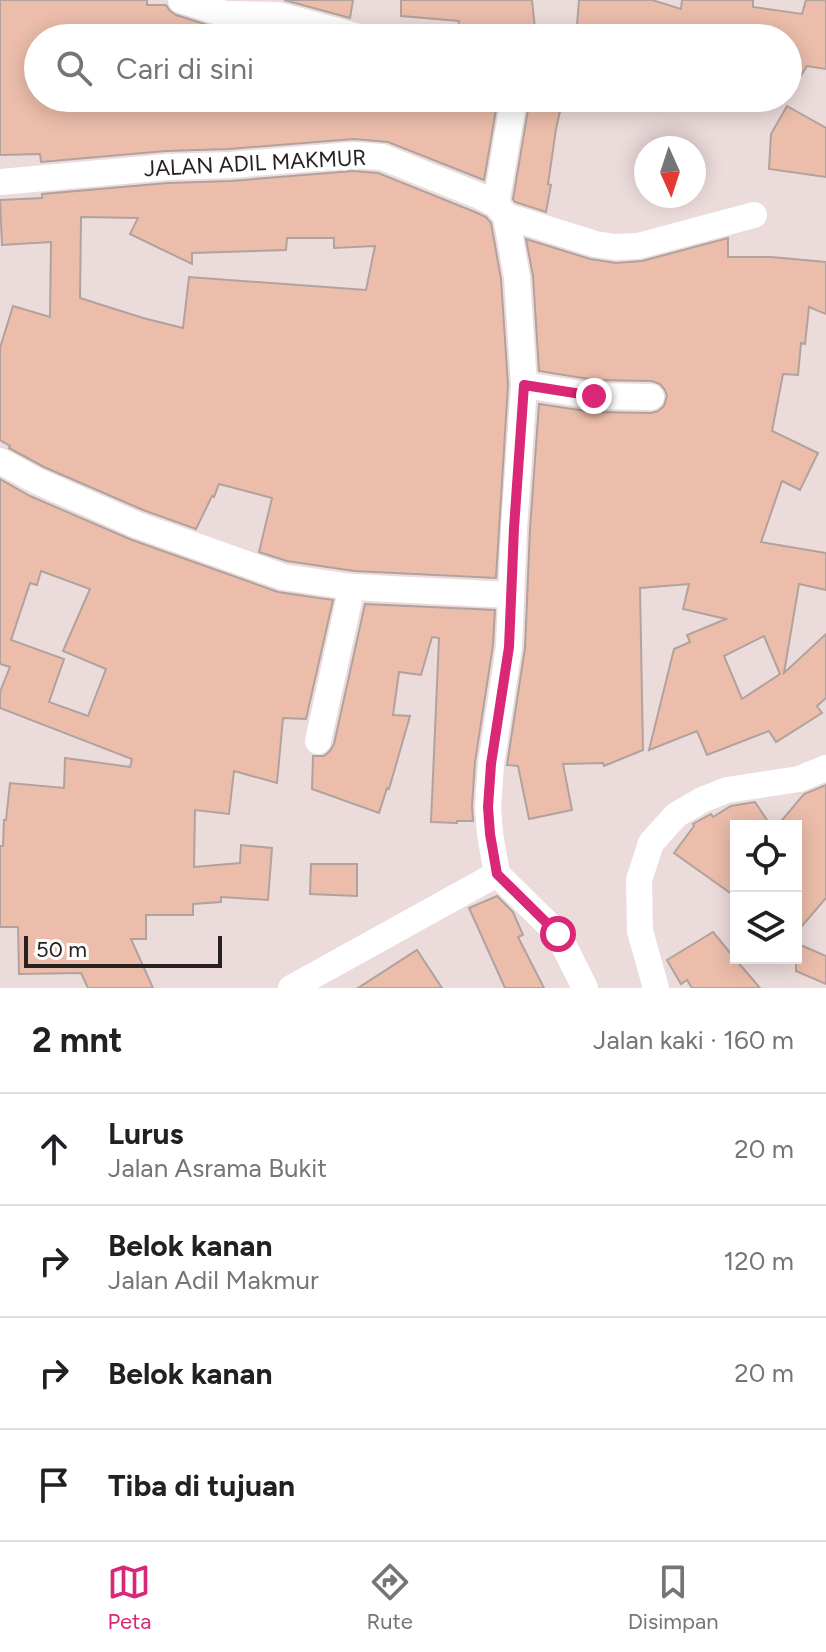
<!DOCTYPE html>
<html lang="id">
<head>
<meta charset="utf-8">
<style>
	:root { --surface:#fff; --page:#f2f2f2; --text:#202124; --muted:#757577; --line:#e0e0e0; --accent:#db2777 }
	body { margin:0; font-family:Figtree,sans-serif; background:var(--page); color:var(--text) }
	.controls { position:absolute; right:24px; bottom:24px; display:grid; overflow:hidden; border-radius:0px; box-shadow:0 4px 20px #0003 }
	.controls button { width:72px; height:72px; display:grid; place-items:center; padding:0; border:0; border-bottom:2px solid var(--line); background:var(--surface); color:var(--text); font:40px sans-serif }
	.compass { position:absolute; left:634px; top:136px; width:72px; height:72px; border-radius:50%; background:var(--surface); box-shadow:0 4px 20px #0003; rotate:177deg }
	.scale { position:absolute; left:24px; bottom:20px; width:198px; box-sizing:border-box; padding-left:8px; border:4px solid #272121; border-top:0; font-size:22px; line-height:28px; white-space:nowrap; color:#272121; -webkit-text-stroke:6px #fff; paint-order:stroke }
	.stop { position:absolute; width:24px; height:24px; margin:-18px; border:6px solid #db2777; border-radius:50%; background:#fff }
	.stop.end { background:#db2777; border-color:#fff; box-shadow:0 2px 8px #0008 }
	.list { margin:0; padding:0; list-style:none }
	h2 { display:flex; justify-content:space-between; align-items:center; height:104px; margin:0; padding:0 32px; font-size:34px }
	h2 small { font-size:26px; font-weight:400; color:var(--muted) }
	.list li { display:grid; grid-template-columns:52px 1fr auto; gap:24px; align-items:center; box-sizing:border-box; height:112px; padding:0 32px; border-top:2px solid var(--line) }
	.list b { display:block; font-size:30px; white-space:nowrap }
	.list p { margin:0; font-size:26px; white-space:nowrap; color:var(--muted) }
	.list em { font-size:26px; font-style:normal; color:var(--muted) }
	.icon { flex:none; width:44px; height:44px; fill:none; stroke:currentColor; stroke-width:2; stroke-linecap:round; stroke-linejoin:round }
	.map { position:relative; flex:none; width:826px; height:988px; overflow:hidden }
	.search { position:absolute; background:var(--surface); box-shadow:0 4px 20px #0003; left:24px; right:24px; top:24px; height:88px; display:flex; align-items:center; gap:20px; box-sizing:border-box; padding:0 28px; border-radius:44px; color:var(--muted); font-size:30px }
	.sheet { height:552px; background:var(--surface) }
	nav { display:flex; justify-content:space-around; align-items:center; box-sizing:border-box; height:112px; border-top:2px solid var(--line); background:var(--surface); font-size:22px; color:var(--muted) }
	nav a { display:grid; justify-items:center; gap:4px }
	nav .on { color:var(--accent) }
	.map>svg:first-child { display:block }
	.building { fill:#ecbdab; stroke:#b1a29d; stroke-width:2; fill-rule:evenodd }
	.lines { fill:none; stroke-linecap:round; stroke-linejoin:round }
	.minor { stroke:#fff; stroke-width:26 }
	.route { stroke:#db2777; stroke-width:10 }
	.labels { text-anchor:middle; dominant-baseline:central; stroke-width:8; stroke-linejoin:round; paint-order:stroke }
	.street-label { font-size:22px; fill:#272121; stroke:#fff }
</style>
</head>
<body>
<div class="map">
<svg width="826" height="988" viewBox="0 0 826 988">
	<rect width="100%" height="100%" fill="#ecdbdb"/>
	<g class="building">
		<path d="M 0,0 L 147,0 L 147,5 L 166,5 L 170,11 L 176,15 L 220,29 L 276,31 L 302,38 L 38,38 L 38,98 L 216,98 L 216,100 L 268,104 L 268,98 L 498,98 L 484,180 L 388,142 L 354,139 L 229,149 L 166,151 L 41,162 L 40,154 L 0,155 Z"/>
		<path d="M 284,0 L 353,0 L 350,18 Z"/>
		<path d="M 401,0 L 532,0 L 536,38 L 457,38 L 459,21 L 401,16 Z"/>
		<path d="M 579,0 L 652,0 L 681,9 L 682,0 L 753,0 L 753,7 L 802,14 L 806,0 L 826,0 L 826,69 L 807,66 L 788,96 L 788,38 L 576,38 Z"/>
		<path d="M 530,98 L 563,98 L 556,129 L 548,184 L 551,185 L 546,212 L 515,202 L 513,199 Z"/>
		<path d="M 787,106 L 826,128 L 826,177 L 769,169 L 771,134 Z"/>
		<path d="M 353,171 L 378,173 L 475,212 L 486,217 L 491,223 L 501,279 L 508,385 L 496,578 L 354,571 L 287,561 L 259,552 L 272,498 L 219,484 L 214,497 L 212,496 L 196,529 L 143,510 L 44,467 L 9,448 L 10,446 L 0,440 L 0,348 L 13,306 L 50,317 L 51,242 L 2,245 L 0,200 L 42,198 L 42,194 L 168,183 L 231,181 ZM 81,217 L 138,218 L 130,234 L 192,264 L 192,253 L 286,250 L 287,238 L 334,238 L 334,248 L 375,246 L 366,290 L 189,277 L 183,328 L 143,318 L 80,298 Z"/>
		<path d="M 728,238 L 728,257 L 771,257 L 826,262 L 826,314 L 809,307 L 805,344 L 801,343 L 798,375 L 783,374 L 772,431 L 818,453 L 800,490 L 782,481 L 761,542 L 826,553 L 826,590 L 799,584 L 784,673 L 826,634 L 826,698 L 817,706 L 822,713 L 776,742 L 769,731 L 707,755 L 697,731 L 649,750 L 674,649 L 690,642 L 687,635 L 726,619 L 683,609 L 689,584 L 640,588 L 643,750 L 604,766 L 603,763 L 563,764 L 572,810 L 529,819 L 518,766 L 507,765 L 525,648 L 530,529 L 539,404 L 592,412 L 651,413 L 658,411 L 664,406 L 667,396 L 665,390 L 660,384 L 652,381 L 595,380 L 539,371 L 533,276 L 526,239 L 590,259 L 616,263 L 642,261 ZM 764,636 L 780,674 L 742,699 L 724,656 Z"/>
		<path d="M 0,479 L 30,496 L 132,540 L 278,592 L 333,600 L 306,719 L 283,718 L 277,783 L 234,771 L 229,814 L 195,810 L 194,867 L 240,863 L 241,845 L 272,848 L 268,900 L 221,897 L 221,902 L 193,904 L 193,915 L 146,915 L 146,939 L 131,939 L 153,988 L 88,988 L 81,973 L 19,974 L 18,927 L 0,927 L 0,846 L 3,846 L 4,820 L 6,820 L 10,783 L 64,788 L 65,758 L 130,767 L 132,759 L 0,708 L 0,692 L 10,667 L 0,664 ZM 41,571 L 90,589 L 63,651 L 106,669 L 88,716 L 49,702 L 64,659 L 11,640 L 30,583 L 37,585 Z"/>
		<path d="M 365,604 L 495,610 L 493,645 L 475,762 L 472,806 L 473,821 L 457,821 L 457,823 L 431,822 L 439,638 L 432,637 L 421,675 L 399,672 L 393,715 L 410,716 L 389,789 L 387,788 L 379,813 L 312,789 L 313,756 L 324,756 L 330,751 L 334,744 Z"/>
		<path d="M 826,785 L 826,898 L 796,933 L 796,826 L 777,826 L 804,794 Z"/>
		<path d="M 755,802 L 771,826 L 736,826 L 736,897 L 674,853 L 694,826 L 693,824 L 711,814 L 713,817 L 731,806 Z"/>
		<path d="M 311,864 L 357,864 L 357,896 L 310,894 Z"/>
		<path d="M 497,896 L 513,912 L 523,935 L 518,937 L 544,988 L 505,988 L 469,908 Z"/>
		<path d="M 713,932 L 736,960 L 760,988 L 692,988 L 687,980 L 681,984 L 667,960 Z"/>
		<path d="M 796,943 L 826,956 L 826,984 L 796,971 Z"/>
		<path d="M 417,950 L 442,988 L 358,988 Z"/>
	</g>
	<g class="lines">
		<g class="minor">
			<path d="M 181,0 L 225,14 L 278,15 L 363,38"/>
			<path d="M 0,182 L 167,167 L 230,165 L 353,155 L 382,157 L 482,197 L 496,204 L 506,216 L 517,277 L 524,385 L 514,528 L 509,647 L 491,764 L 488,807 L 490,834 L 497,874"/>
			<path d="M 496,204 L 514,98"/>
			<path d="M 506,216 L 595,244 L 615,247 L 638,246 L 754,215"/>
			<path d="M 524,385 L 594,396 L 651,397"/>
			<path d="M 0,461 L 37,481 L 137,525 L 283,577 L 352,587 L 511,595"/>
			<path d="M 318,741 L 352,587"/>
			<path d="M 497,874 L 558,934 L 585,988"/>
			<path d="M 291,988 L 497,874"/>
			<path d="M 656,988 L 640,931 L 639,880 L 651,843 L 676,815 L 702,800 L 727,790 L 799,779 L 826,768"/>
		</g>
	</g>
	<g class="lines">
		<path class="route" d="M 558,934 L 497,874 L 490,834 L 488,807 L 491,764 L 509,647 L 514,528 L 524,385 L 594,396"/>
	</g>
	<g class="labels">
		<g class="street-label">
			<text transform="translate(255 163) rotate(-3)">JALAN ADIL MAKMUR</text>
		</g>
	</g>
</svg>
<div class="controls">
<button><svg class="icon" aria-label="locate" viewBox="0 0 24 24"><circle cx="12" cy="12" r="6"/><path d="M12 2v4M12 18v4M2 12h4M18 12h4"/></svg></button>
<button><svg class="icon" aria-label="layers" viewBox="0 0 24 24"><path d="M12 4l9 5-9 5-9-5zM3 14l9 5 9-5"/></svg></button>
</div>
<svg class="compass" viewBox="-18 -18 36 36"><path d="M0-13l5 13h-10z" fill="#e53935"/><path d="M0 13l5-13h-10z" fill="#757577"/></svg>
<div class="scale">50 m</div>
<div class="stop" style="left:558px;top:934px"></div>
<div class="stop end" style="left:594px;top:396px"></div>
<div class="search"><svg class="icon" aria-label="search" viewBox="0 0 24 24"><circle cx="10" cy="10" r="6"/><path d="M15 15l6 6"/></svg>Cari di sini</div>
</div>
<section class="sheet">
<h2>2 mnt<small>Jalan kaki · 160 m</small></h2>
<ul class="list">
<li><svg class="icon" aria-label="ahead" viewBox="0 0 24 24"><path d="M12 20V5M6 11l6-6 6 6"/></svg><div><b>Lurus</b><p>Jalan Asrama Bukit</p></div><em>20 m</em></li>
<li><svg class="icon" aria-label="right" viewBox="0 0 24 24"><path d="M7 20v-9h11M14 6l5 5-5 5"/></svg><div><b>Belok kanan</b><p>Jalan Adil Makmur</p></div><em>120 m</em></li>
<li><svg class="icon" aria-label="right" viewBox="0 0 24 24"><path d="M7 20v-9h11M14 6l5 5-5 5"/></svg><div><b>Belok kanan</b></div><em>20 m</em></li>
<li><svg class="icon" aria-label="arrive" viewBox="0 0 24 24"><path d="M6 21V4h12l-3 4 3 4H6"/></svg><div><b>Tiba di tujuan</b></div></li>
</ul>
</section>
<nav>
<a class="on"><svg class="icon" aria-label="map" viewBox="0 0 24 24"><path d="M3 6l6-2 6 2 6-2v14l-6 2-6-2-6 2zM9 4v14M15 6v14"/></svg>Peta</a>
<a><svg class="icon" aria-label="directions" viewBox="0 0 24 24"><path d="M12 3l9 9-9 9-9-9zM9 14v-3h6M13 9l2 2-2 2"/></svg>Rute</a>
<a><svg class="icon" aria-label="saved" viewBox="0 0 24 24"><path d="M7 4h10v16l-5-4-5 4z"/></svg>Disimpan</a>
</nav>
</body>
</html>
